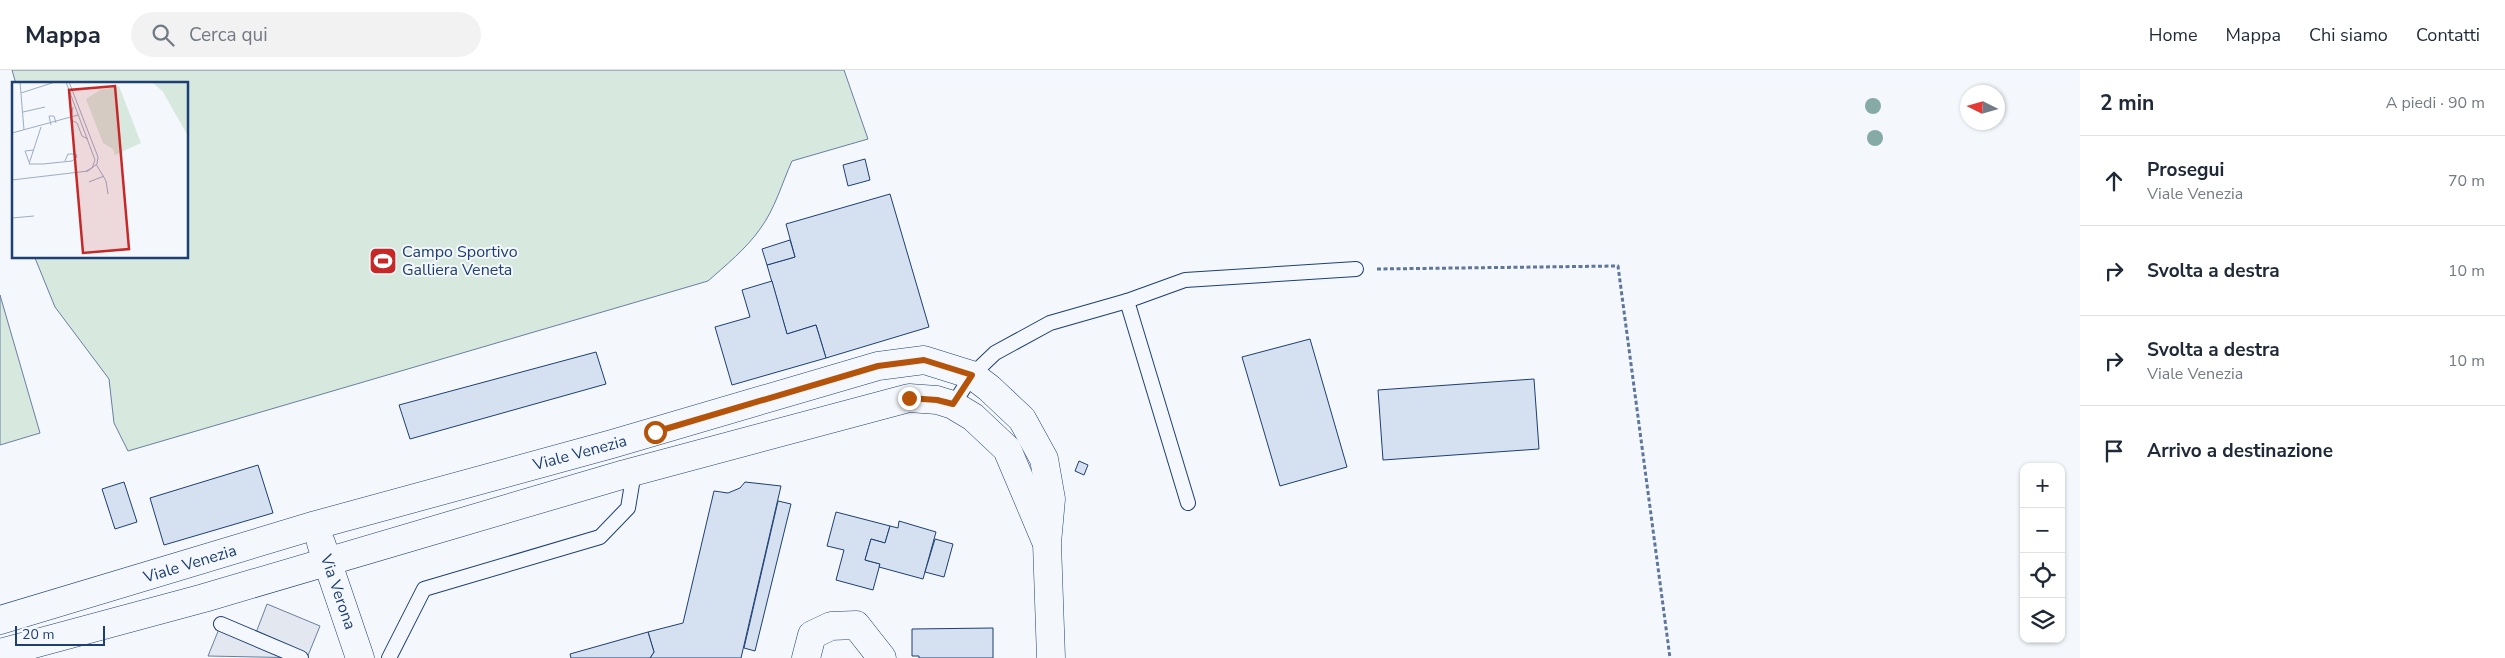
<!DOCTYPE html>
<html lang="it">
<head>
<meta charset="utf-8">
<style>
	:root { --surface:#fff; --page:#f2f2f3; --text:#1f2937; --muted:#747a83; --line:#e0e1e3 }
	body { margin:0; font-family:"Nunito Sans",sans-serif; background:var(--page); color:var(--text) }
	.controls { position:absolute; right:15px; bottom:15px; display:grid; overflow:hidden; border-radius:10px; box-shadow:0 1px 4px #0004 }
	.controls button { width:45px; height:45px; display:grid; place-items:center; padding:0; border:0; border-bottom:1px solid var(--line); background:var(--surface); color:var(--text); font:25px sans-serif }
	.compass { position:absolute; left:1960px; top:15px; width:45px; height:45px; border-radius:50%; background:var(--surface); box-shadow:0 1px 4px #0004; rotate:275deg }
	.scale { position:absolute; left:15px; bottom:12px; width:90px; box-sizing:border-box; padding-left:5px; border:2px solid #1d3f73; border-top:0; font-size:14px; line-height:18px; white-space:nowrap; color:#1d3f73; -webkit-text-stroke:4px #f4f7fb; paint-order:stroke }
	.stop { position:absolute; width:15px; height:15px; margin:-11px; border:4px solid #b45309; border-radius:50%; background:#fff }
	.stop.end { background:#b45309; border-color:#fff; box-shadow:0 1px 5px #0008 }
	.list { margin:0; padding:0; list-style:none }
	h2 { display:flex; justify-content:space-between; align-items:center; height:65px; margin:0; padding:0 20px; font-size:21px }
	h2 small { font-size:16px; font-weight:400; color:var(--muted) }
	.list li { display:grid; grid-template-columns:32px 1fr auto; gap:15px; align-items:center; box-sizing:border-box; height:90px; padding:0 20px; border-top:1px solid var(--line) }
	.list b { display:block; font-size:19px; white-space:nowrap }
	.list p { margin:0; font-size:16px; white-space:nowrap; color:var(--muted) }
	.list em { font-size:16px; font-style:normal; color:var(--muted) }
	.icon { flex:none; width:28px; height:28px; fill:none; stroke:currentColor; stroke-width:2; stroke-linecap:round; stroke-linejoin:round }
	.map { position:relative; flex:none; width:2080px; height:588px; overflow:hidden }
	header { display:flex; align-items:center; gap:30px; box-sizing:border-box; height:70px; padding:0 25px; background:var(--surface); border-bottom:1px solid var(--line) }
	header strong { font-size:24px }
	nav { display:flex; gap:28px; margin-inline-start:auto; font-size:18px }
	.search { width:350px; height:45px; background:var(--page); display:flex; align-items:center; gap:12px; box-sizing:border-box; padding:0 18px; border-radius:28px; color:var(--muted); font-size:19px }
	main { display:flex }
	aside { flex:1; background:var(--surface) }
	.map>svg:first-child { display:block }
	.green { fill:#d7e8df; stroke:#687fa3 }
	.parking { fill:#e3e8f0; stroke:#687fa3 }
	.building { fill:#d5e0f0; stroke:#1d3f73 }
	.lines { fill:none; stroke-linecap:round; stroke-linejoin:round }
	.service-casing { stroke:#1d3f73; stroke-width:16 }
	.minor-casing { stroke:#1d3f73; stroke-width:29 }
	.path { stroke:#5e769c; stroke-width:3; stroke-dasharray:4 2.5; stroke-linecap:butt }
	.service { stroke:#f4f7fb; stroke-width:14 }
	.minor { stroke:#f4f7fb; stroke-width:28 }
	.tree { fill:#86aba6 }
	.route { stroke:#b45309; stroke-width:6 }
	.labels { text-anchor:middle; dominant-baseline:central; stroke-width:4; stroke-linejoin:round; paint-order:stroke }
	.poi-label { font-size:16px; fill:#1d3f73; stroke:#f4f7fb; text-anchor:start }
	.street-label { font-size:16px; fill:#1d3f73; stroke:#f4f7fb }
	.inset-road { fill:none; stroke:#9eadc5; stroke-width:1 }
	.view { fill:#c62828; fill-opacity:0.15; stroke:#c62828; stroke-width:2.5 }
	.inset-edge { fill:none; stroke:#1d3f73; stroke-width:2.5 }
</style>
</head>
<body>
<header>
<strong>Mappa</strong>
<div class="search"><svg class="icon" aria-label="search" viewBox="0 0 24 24"><circle cx="10" cy="10" r="6"/><path d="M15 15l6 6"/></svg>Cerca qui</div>
<nav><a>Home</a><a>Mappa</a><a>Chi siamo</a><a>Contatti</a></nav>
</header>
<main>
<div class="map">
<svg width="2080" height="588" viewBox="0 0 2080 588">
	<rect width="100%" height="100%" fill="#f4f7fb"/>
	<g class="green">
		<path d="M 12,0 L 844,0 L 868,69 L 792,91 C 782,113 775,139 760,159 C 746,179 726,195 708,211 L 128,381 L 114,353 L 109,309 L 55,237 L 35,188 L 188,188 L 188,14 L 16,14 Z"/>
		<path d="M 0,225 L 40,363 L 0,375 Z"/>
	</g>
	<path class="parking" d="M 267,534 L 320,556 L 307,588 L 208,586 L 221,554 L 254,568 Z"/>
	<g class="building">
		<path d="M 865,89 L 870,110 L 848,116 L 843,95 Z"/>
		<path d="M 890,124 L 929,257 L 826,288 L 816,255 L 787,264 L 767,195 L 795,187 L 786,154 Z"/>
		<path d="M 790,170 L 795,187 L 767,195 L 762,179 Z"/>
		<path d="M 772,211 L 787,264 L 816,255 L 826,288 L 732,315 L 715,257 L 750,247 L 742,220 Z"/>
		<path d="M 1310,269 L 1347,397 L 1280,416 L 1242,287 Z"/>
		<path d="M 596,282 L 606,314 L 410,369 L 399,335 Z"/>
		<path d="M 1534,309 L 1539,379 L 1383,390 L 1378,320 Z"/>
		<path d="M 1079,391 L 1088,395 L 1084,405 L 1075,401 Z"/>
		<path d="M 258,395 L 273,443 L 164,475 L 150,428 Z"/>
		<path d="M 124,412 L 137,452 L 115,459 L 102,419 Z"/>
		<path d="M 745,412 L 781,416 L 741,588 L 650,588 L 654,582 L 648,562 L 683,553 L 714,421 L 728,423 L 740,418 Z"/>
		<path d="M 778,431 L 791,434 L 755,581 L 744,578 Z"/>
		<path d="M 836,442 L 890,456 L 885,473 L 871,469 L 865,490 L 880,494 L 873,520 L 836,510 L 844,480 L 827,476 Z"/>
		<path d="M 899,451 L 936,462 L 923,509 L 879,497 L 880,494 L 865,490 L 871,469 L 885,473 L 890,456 L 898,458 Z"/>
		<path d="M 935,469 L 953,474 L 944,507 L 925,502 Z"/>
		<path d="M 993,558 L 993,588 L 919,588 L 919,586 L 912,586 L 912,559 Z"/>
		<path d="M 648,562 L 654,582 L 650,588 L 571,588 L 570,584 Z"/>
	</g>
	<g class="lines">
		<defs>
			<g id="service">
				<path d="M 1127,231 L 1188,433"/>
				<path d="M 953,335 L 972,305 L 995,283 L 1050,253 L 1127,231 L 1185,210 L 1356,199"/>
				<path d="M 221,554 L 301,588"/>
				<path d="M 389,588 L 424,519 L 600,467 L 628,438 L 634,402"/>
			</g>
			<g id="minor">
				<path d="M 321,473 L 360,588"/>
				<path d="M 0,550 L 316,455 L 612,374 L 878,296 L 924,290 L 972,305 L 989,318 L 1022,349 L 1044,389 L 1051,429 L 1047,473 L 1051,588"/>
				<path d="M 0,583 L 204,528 L 625,404 L 909,328 L 937,330 L 953,335 L 973,347 L 1007,379 L 1045,469"/>
				<path d="M 806,588 L 812,565 L 831,556 L 856,555 L 882,588"/>
			</g>
		</defs>
		<use href="#service" class="service-casing"/>
		<use href="#minor" class="minor-casing"/>
		<path class="path" d="M 1377,199 L 1618,196 L 1670,588"/>
		<use href="#service" class="service"/>
		<use href="#minor" class="minor"/>
	</g>
	<g class="tree">
		<circle cx="1873" cy="36" r="8"/>
		<circle cx="1875" cy="68" r="8"/>
	</g>
	<g class="lines">
		<path class="route" d="M 655,362 L 878,296 L 924,290 L 972,305 L 953,334 L 937,330 L 909,328"/>
	</g>
	<defs>
		<symbol id="stadium-square" viewBox="-11 -11 22 22"><rect x="-9" y="-9" width="18" height="18" rx="4" fill="#c62828" stroke="#f4f7fb"/><path d="M0-5a6.5 5 0 1 0 0 10a6.5 5 0 1 0 0-10ZM-3.5-1.8h7v3.6h-7Z" fill="#fff"/></symbol>
	</defs>
	<g fill-rule="evenodd">
		<use href="#stadium-square" x="367" y="175" width="32" height="32"/>
	</g>
	<g class="labels">
		<g class="poi-label">
			<text x="402" y="182">Campo Sportivo<tspan x="402" dy="18">Galliera Veneta</tspan></text>
		</g>
		<g class="street-label">
			<text transform="translate(580 383) rotate(-15)">Viale Venezia</text>
			<text transform="translate(190 494) rotate(-17)">Viale Venezia</text>
			<text transform="translate(338 522) rotate(71)">Via Verona</text>
		</g>
	</g>
	<g transform="translate(12 12)">
		<rect width="176" height="176" fill="#f4f7fb"/>
		<path d="M 140,0 L 176,0 L 176,54 L 151,10 ZM 107,4 L 129,61 L 103,73 L 101,67 L 91,61 L 74,17 L 88,8 Z" fill="#d7e8df"/>
		<path class="inset-road" d="M 8,0 L 12,48M 54,0 L 83,78 L 80,86 L 74,89M 9,11 L 43,0M 61,25 L 59,38 L 65,41 L 70,54 L 76,57M 11,30 L 33,25M 39,43 L 37,34 L 42,34 L 44,41M 29,45 L 17,82 L 31,82 L 60,79 L 65,75 L 64,72 L 56,72 L 53,79M 0,51 L 66,33M 17,80 L 13,69 L 22,68M 84,82 L 94,99 L 96,112M 0,98 L 76,89 L 85,82 L 86,75 L 57,0M 77,100 L 92,94M 0,136 L 22,134"/>
		<path class="view" d="M 103,4 L 117,167 L 71,171 L 57,8 Z"/>
		<rect width="176" height="176" class="inset-edge"/>
	</g>
</svg>
<div class="controls">
<button>+</button>
<button>−</button>
<button><svg class="icon" aria-label="locate" viewBox="0 0 24 24"><circle cx="12" cy="12" r="6"/><path d="M12 2v4M12 18v4M2 12h4M18 12h4"/></svg></button>
<button><svg class="icon" aria-label="layers" viewBox="0 0 24 24"><path d="M12 4l9 5-9 5-9-5zM3 14l9 5 9-5"/></svg></button>
</div>
<svg class="compass" viewBox="-18 -18 36 36"><path d="M0-13l5 13h-10z" fill="#e53935"/><path d="M0 13l5-13h-10z" fill="#747a83"/></svg>
<div class="scale">20 m</div>
<div class="stop" style="left:655px;top:362px"></div>
<div class="stop end" style="left:909px;top:328px"></div>
</div>
<aside>
<h2>2 min<small>A piedi · 90 m</small></h2>
<ul class="list">
<li><svg class="icon" aria-label="ahead" viewBox="0 0 24 24"><path d="M12 20V5M6 11l6-6 6 6"/></svg><div><b>Prosegui</b><p>Viale Venezia</p></div><em>70 m</em></li>
<li><svg class="icon" aria-label="right" viewBox="0 0 24 24"><path d="M7 20v-9h11M14 6l5 5-5 5"/></svg><div><b>Svolta a destra</b></div><em>10 m</em></li>
<li><svg class="icon" aria-label="right" viewBox="0 0 24 24"><path d="M7 20v-9h11M14 6l5 5-5 5"/></svg><div><b>Svolta a destra</b><p>Viale Venezia</p></div><em>10 m</em></li>
<li><svg class="icon" aria-label="arrive" viewBox="0 0 24 24"><path d="M6 21V4h12l-3 4 3 4H6"/></svg><div><b>Arrivo a destinazione</b></div></li>
</ul>
</aside>
</main>
</body>
</html>
